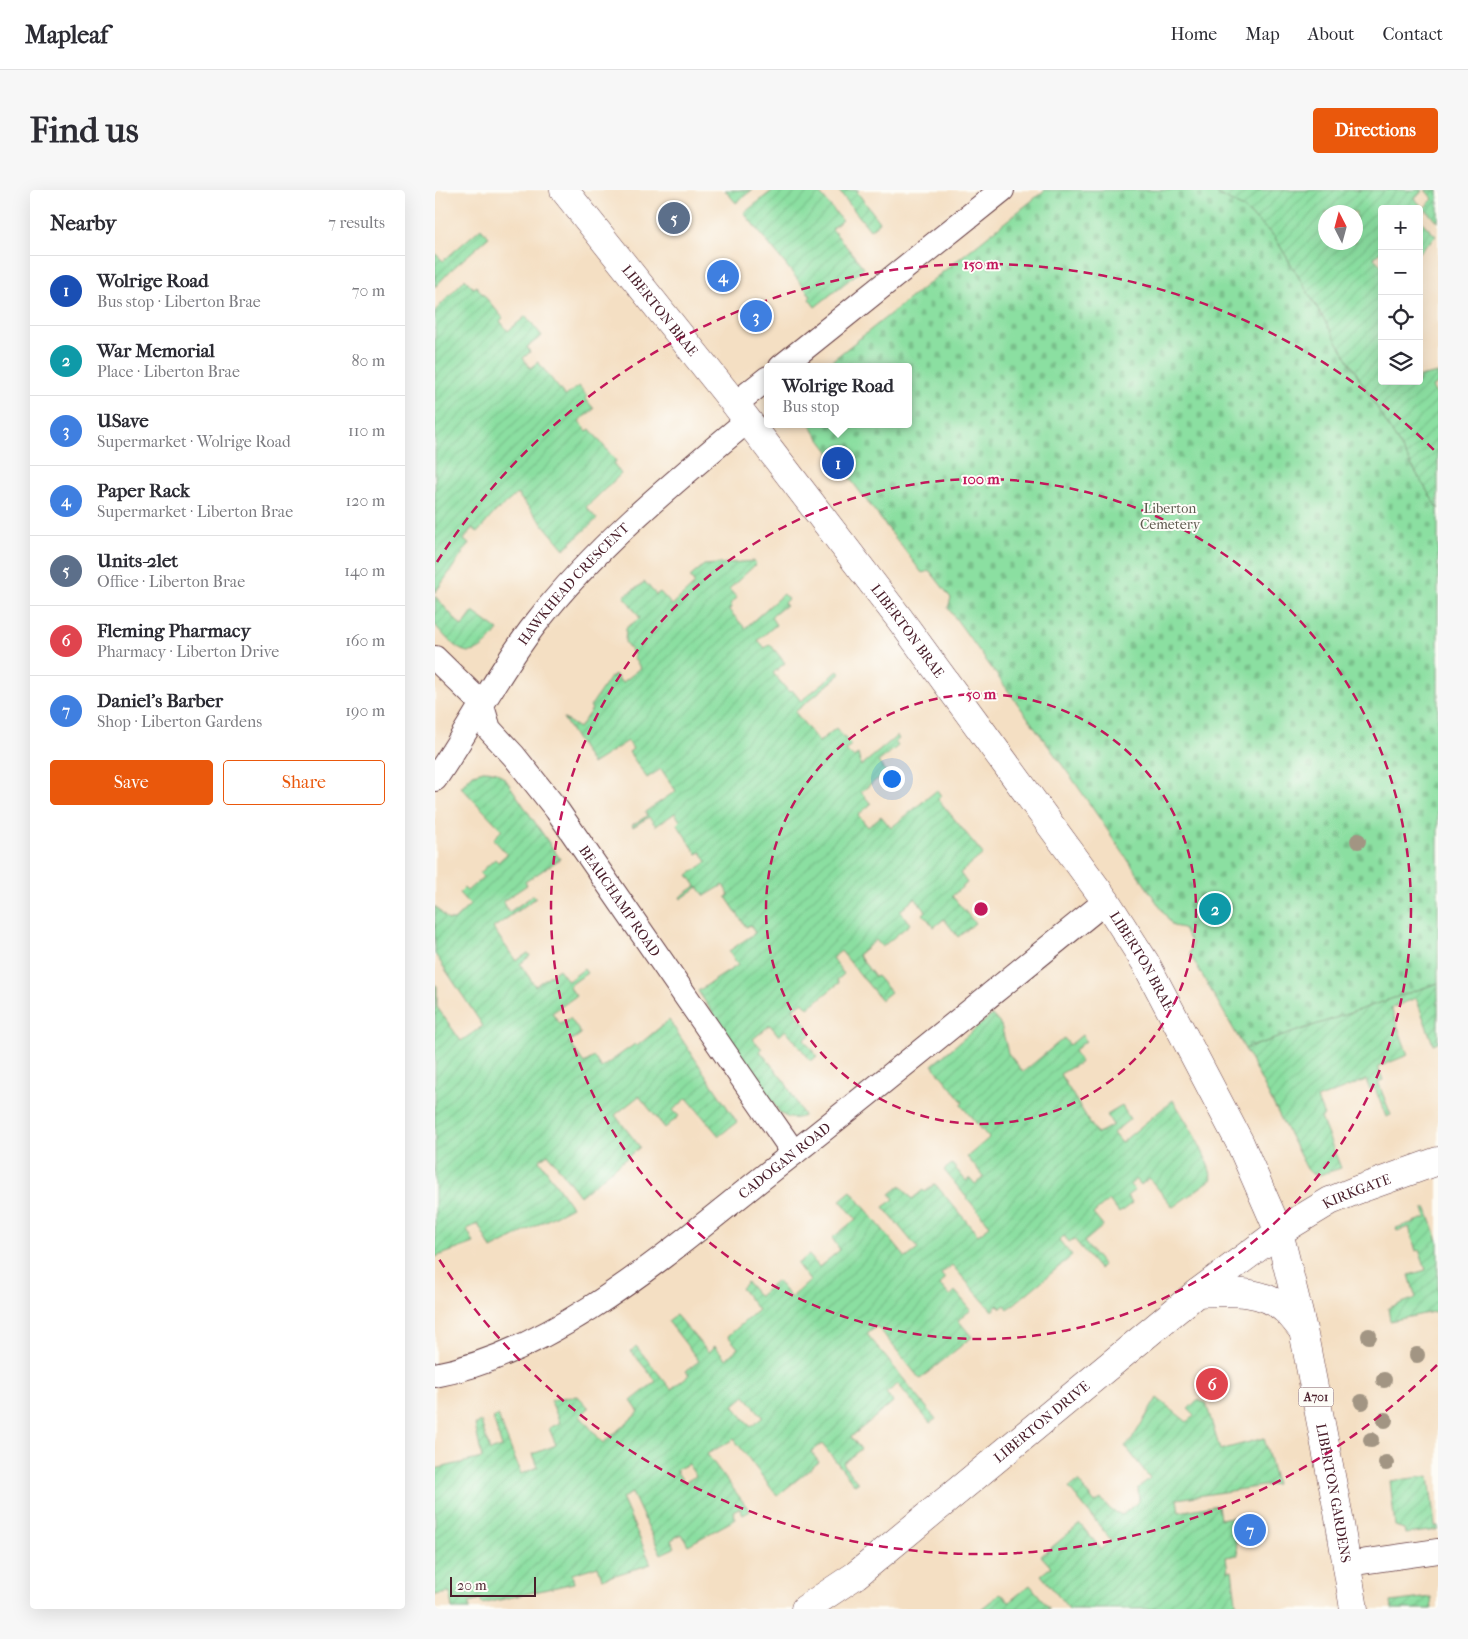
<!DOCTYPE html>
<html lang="en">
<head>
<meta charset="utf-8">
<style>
	:root { --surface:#fff; --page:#f7f7f7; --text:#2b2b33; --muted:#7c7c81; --line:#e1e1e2; --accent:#ea580c }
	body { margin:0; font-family:"IM FELL French Canon",serif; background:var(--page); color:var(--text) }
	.controls { position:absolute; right:15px; top:15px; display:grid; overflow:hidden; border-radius:5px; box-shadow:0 5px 20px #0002 }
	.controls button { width:45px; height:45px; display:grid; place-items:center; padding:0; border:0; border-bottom:1px solid var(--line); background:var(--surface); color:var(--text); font:25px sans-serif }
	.compass { position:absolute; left:883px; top:15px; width:45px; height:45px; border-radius:50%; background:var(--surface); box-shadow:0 5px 20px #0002; rotate:354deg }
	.scale { position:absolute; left:15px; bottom:12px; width:86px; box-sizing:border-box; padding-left:5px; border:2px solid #4a1f2b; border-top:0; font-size:14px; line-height:18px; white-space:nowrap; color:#4a1f2b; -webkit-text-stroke:4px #fdfcf7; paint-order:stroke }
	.you { position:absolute; left:456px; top:588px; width:18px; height:18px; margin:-12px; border:4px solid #fff; border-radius:50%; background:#1a73e8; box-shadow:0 0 0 8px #1a73e833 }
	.badge { display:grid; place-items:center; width:32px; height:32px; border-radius:50%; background:var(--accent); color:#fff; font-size:16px; font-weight:700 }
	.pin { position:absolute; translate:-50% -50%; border:2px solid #fff; box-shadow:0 1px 5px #0006 }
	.popup { position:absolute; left:329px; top:173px; width:148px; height:65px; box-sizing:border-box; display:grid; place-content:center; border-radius:5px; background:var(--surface); filter:drop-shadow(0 1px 4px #0005); font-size:16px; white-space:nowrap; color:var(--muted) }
	.popup b { font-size:19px; color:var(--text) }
	.popup::after { content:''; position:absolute; left:50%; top:100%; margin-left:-10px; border:10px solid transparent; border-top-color:var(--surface) }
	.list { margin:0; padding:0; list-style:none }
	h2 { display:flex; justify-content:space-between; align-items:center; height:65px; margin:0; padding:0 20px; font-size:21px }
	h2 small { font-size:16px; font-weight:400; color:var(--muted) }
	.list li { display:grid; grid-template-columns:32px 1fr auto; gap:15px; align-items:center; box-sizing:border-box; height:70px; padding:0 20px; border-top:1px solid var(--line) }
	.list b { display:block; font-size:19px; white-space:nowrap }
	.list p { margin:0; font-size:16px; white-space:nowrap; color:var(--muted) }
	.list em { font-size:16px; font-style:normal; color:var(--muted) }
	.actions { display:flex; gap:10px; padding:15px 20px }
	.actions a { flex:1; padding:11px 0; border:1px solid var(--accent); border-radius:5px; text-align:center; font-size:18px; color:var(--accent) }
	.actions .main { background:var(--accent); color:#fff }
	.icon { flex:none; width:28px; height:28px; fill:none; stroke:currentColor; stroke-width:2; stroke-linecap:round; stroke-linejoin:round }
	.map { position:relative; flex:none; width:1003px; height:1419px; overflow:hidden; border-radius:5px }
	header { display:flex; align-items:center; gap:30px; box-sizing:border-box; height:70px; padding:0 25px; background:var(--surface); border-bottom:1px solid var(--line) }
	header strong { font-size:24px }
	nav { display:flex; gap:28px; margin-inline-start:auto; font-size:18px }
	.intro { display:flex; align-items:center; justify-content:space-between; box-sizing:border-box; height:120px; padding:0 30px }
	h1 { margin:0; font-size:35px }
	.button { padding:12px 22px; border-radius:5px; background:var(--accent); color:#fff; font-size:18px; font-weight:700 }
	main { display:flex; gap:30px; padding:0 30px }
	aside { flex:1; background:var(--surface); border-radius:5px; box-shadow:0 5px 20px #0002 }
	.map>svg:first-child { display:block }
	.cemetery { fill:url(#cemetery-stones); stroke:#6a7f66 }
	.garden { fill:url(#garden-furrows); stroke:#6a7f66; fill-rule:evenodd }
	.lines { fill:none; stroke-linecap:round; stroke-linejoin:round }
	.street-casing { stroke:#643c42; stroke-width:26 }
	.secondary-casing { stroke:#643c42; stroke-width:29 }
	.primary-casing { stroke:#643c42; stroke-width:29 }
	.street { stroke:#fff; stroke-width:24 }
	.secondary { stroke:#fff; stroke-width:28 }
	.primary { stroke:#fff; stroke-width:28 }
	.tree { fill:#a29583 }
	.ring { fill:none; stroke:#c2185b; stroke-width:2.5; stroke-dasharray:9 6 }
	.labels { text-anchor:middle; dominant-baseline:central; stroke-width:4; stroke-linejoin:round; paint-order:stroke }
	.shield { fill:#fdfcf7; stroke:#806168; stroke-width:1 }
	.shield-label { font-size:12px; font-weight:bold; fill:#4a1f2b }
	.street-label { font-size:14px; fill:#4a1f2b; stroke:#fdfcf7 }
	.park-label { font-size:14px; fill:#5e594e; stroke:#fdfcf7 }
	.centre { fill:#c2185b; stroke:#fdfcf7; stroke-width:2.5 }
	.ring-label { font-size:15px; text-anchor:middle; font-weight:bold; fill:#c2185b; stroke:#fdfcf7; stroke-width:4; stroke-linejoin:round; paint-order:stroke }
</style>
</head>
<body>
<header>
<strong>Mapleaf</strong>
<nav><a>Home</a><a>Map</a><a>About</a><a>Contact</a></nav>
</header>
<div class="intro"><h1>Find us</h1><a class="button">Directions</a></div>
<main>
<aside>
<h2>Nearby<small>7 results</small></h2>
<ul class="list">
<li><span class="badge" style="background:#1a4fb4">1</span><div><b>Wolrige Road</b><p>Bus stop · Liberton Brae</p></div><em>70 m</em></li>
<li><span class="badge" style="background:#0f9aa8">2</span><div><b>War Memorial</b><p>Place · Liberton Brae</p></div><em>80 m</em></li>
<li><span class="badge" style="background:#3f7fe0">3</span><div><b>USave</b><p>Supermarket · Wolrige Road</p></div><em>110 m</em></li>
<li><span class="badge" style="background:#3f7fe0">4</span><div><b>Paper Rack</b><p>Supermarket · Liberton Brae</p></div><em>120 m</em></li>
<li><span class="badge" style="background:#5c6f8a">5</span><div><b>Units-2let</b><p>Office · Liberton Brae</p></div><em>140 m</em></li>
<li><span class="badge" style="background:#e0444e">6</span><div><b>Fleming Pharmacy</b><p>Pharmacy · Liberton Drive</p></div><em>160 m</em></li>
<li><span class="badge" style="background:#3f7fe0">7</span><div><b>Daniel’s Barber</b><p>Shop · Liberton Gardens</p></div><em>190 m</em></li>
</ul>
<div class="actions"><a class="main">Save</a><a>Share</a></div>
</aside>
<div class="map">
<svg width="1003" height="1419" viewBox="0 0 1003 1419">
	<defs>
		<pattern id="cemetery-stones" width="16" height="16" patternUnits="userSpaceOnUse" patternTransform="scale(1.25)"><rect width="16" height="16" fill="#8bdfa1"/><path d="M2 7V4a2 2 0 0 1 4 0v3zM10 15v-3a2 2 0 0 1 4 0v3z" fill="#79bf8b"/></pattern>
		<pattern id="garden-furrows" width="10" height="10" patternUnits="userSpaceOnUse" patternTransform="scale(1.25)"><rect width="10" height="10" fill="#8bdfa1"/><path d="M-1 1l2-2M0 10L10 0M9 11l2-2" fill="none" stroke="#79bf8b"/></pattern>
	</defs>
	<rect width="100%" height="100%" fill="#fdfcf7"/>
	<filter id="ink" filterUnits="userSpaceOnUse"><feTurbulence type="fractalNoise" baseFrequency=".02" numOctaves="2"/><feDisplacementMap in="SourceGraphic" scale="10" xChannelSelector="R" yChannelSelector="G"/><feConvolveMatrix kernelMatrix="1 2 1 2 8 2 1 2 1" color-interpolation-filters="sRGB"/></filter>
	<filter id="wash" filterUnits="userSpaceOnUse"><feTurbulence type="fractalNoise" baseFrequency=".0096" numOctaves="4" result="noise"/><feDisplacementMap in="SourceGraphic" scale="20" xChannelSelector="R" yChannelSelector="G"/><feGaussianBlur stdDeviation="1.12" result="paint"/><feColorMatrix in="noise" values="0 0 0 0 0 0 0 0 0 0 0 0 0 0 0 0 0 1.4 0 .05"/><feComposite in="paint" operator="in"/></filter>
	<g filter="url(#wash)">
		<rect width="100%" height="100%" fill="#f4dfc3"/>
		<path class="cemetery" d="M 610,0 L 776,0 L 808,18 L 839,46 L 1003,319 L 1003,793 L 810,859 L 755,764 L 757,753 L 748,738 L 738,736 L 641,594 L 513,418 L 516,408 L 495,381 L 487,383 L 380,243 L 375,234 L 473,234 L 473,177 L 389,177 Z"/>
		<g class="garden">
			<path d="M 290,0 L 317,0 L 301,13 Z"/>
			<path d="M 338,0 L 382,0 L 407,30 L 397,39 L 429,78 L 380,117 L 374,109 L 376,106 L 309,23 Z"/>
			<path d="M 403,0 L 424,0 L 422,2 L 445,32 L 435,40 Z"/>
			<path d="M 776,0 L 988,0 L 980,9 L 989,18 L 998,9 L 990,0 L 1003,0 L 1003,33 L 991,20 L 984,26 L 984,19 L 947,19 L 947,60 L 939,68 L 947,76 L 947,191 L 984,191 L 984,187 L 1003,183 L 1003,194 L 997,197 L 1003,207 L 1003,319 L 839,46 L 808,18 ZM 891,22 L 921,22 L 921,52 L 891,52 Z"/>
			<path d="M 984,29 L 1001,46 L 984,63 Z"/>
			<path d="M 46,38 L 54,47 L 16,80 L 0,97 L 0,63 L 8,71 Z"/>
			<path d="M 30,89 L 38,98 L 41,96 L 68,128 L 65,131 L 73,141 L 91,126 L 107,146 L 92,157 L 95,162 L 88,168 L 95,178 L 103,172 L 130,206 L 144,196 L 152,206 L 150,208 L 159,219 L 144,231 L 152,241 L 155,239 L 181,271 L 179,274 L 186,284 L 151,317 L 162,329 L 129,359 L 82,304 L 60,322 L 43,342 L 37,338 L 29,350 L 34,354 L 0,403 L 0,121 Z"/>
			<path d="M 319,371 L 321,374 L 294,399 L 302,408 L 295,414 L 297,416 L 294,420 L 310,438 L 348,404 L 353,409 L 349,413 L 351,415 L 336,427 L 341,435 L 323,450 L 330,458 L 335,454 L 350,473 L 338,483 L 354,502 L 357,500 L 366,511 L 403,481 L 406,484 L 360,522 L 384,552 L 401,538 L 416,555 L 411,560 L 418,567 L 423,564 L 426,576 L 462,546 L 464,549 L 460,552 L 463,556 L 443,572 L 451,582 L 426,602 L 436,614 L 423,625 L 433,637 L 446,626 L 456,638 L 502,600 L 506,606 L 503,609 L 548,664 L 525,683 L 532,693 L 517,706 L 540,733 L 523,747 L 509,729 L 499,737 L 488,724 L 491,721 L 480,708 L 465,721 L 475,734 L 447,757 L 441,750 L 423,765 L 440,787 L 442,786 L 456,802 L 446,810 L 406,761 L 397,768 L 409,784 L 402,790 L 404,793 L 373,818 L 368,812 L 358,819 L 377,843 L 369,850 L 382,866 L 376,871 L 351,840 L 344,846 L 335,835 L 318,849 L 327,859 L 325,861 L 350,892 L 369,926 C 360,930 353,929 345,923 L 263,801 L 303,775 L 294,761 L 320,743 L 315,735 L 311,737 L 291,707 L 294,705 L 288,695 L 270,706 L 263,697 L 246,709 L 245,707 L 261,696 L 253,685 L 272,672 L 266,662 L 262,664 L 242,634 L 245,631 L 240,623 L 221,636 L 214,627 L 198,637 L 197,635 L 212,626 L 210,622 L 241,601 L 226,579 L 212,588 L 194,562 L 198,559 L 193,551 L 157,574 L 128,528 L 144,538 L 157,519 L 155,517 L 175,487 L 177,488 L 180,484 L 187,493 L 206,478 L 198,468 L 200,466 L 190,452 L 191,438 L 205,428 L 189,406 L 210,392 L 221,405 L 225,402 L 237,415 L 260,394 L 255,387 L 269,375 Z"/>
			<path d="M 0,406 L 27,437 L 38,422 L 63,440 C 37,476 24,463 0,435 Z"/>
			<path d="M 52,580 L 62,582 L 71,590 L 125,669 L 90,692 L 92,695 L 68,711 L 74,722 L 99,705 L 101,708 L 58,738 L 81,771 L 93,763 L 95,766 L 85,774 L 100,796 L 124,779 L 133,791 L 149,779 L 152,783 L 134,796 L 141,806 L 117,823 L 125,834 L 135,828 L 146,844 L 134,852 L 149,873 L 159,867 L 166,878 L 200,854 L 202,856 L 234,830 L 302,932 L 284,946 L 252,908 L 238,920 L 244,926 L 230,938 L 204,906 L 180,925 L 205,957 L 145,1006 L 113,964 L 104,970 L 137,1017 L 56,1059 L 43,1034 L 32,1039 L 39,1053 L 0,1067 L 0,794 L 2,796 L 2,817 L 26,851 L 48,836 L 0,764 L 0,716 L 13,730 L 19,730 L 35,715 L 24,703 L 29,698 L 32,701 L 48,687 L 45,683 L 60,669 L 63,672 L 72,664 L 58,649 L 67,640 L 26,597 L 38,584 Z"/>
			<path d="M 1003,793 L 1003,852 L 998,854 L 981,808 L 956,818 L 973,865 L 943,877 L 948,890 L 943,892 L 956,925 L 951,927 L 940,898 L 935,900 L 931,890 L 882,909 L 889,926 L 886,928 L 906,978 L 884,985 L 877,984 L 872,979 L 810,859 Z"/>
			<path d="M 557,825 L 566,835 L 573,863 L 588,882 L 629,848 L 635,855 L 647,845 L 651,851 L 639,861 L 646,872 L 625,884 L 662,944 L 678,935 L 672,925 L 687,916 L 695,929 L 678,943 L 686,953 L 738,910 C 753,935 771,961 777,989 L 738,1017 L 714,988 L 706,995 L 701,989 L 695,995 L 700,1000 L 692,1006 L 697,1013 L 684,1023 L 674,1010 L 658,1024 L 668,1036 L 649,1052 L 668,1075 L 664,1079 L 639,1049 L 634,1052 L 629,1046 L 624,1050 L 637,1066 L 573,1119 L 570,1115 L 566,1118 L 563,1115 L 557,1121 L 517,1075 L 506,1084 L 510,1089 L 505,1095 L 515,1106 L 520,1101 L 536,1120 L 523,1130 L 537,1147 L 485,1189 L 442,1136 L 432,1144 L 501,1229 L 495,1233 L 463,1194 L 451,1203 L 458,1212 L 416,1247 L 426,1259 L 408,1273 L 423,1293 L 420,1295 L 387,1254 L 376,1262 L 384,1272 L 342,1306 L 299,1249 L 272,1264 L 315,1321 L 308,1325 L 304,1318 L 298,1321 L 301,1329 L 253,1355 L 247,1344 L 236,1350 L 239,1358 L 226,1364 L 197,1303 L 187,1308 L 216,1374 L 167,1389 L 163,1376 L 137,1384 L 139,1393 L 47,1414 L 46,1410 L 34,1413 L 35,1419 L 17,1419 L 15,1403 L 0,1405 L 0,1279 L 47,1268 L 40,1235 L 46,1232 L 55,1261 L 67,1257 L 58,1228 L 63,1226 L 86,1284 L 103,1277 L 98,1264 L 121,1255 L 114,1238 L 125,1233 L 116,1211 L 124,1208 L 143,1206 L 154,1218 L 145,1226 L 168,1253 L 204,1222 L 196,1211 L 221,1191 L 196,1161 L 201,1156 L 236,1199 L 254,1185 L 251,1181 L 264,1171 L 233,1131 L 241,1125 L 273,1162 L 280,1156 L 291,1169 L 303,1158 L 293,1146 L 323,1120 L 306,1098 L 312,1092 L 324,1107 L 342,1091 L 356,1108 L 375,1091 L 362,1074 L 374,1065 L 384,1077 L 405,1060 L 397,1048 L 421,1029 L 405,1010 L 416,1001 L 471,1068 L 483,1059 L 448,1017 L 459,1009 L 455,1004 L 466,995 L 477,1009 L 488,1000 L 490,1002 L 500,994 L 543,1045 L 555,1036 L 509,980 L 517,974 L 531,991 L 535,988 L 540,994 L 549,987 L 532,967 L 554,948 L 526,915 L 528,912 L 497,875 ZM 310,1206 L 328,1227 L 316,1237 L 298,1216 ZM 253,1274 L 261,1286 L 249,1293 L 241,1280 Z"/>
			<path d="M 988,1019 L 992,1019 L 1003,1051 L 1003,1121 L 955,1131 L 953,1118 L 981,1108 L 974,1085 L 991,1080 L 984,1060 L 981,1061 L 974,1037 L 962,1041 L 961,1038 L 991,1028 Z"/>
			<path d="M 722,1208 L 752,1232 L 759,1225 L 753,1219 L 762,1210 L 771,1213 L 785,1260 L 829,1248 L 841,1294 L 742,1309 L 744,1322 L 783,1315 L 785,1329 L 797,1327 L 803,1365 L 791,1367 L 793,1381 L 797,1380 L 802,1419 L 634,1419 L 606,1385 L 616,1377 L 606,1366 L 645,1334 L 666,1359 L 676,1350 L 634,1298 L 643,1291 L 660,1313 L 666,1309 L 676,1320 L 687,1325 L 704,1311 L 703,1298 L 715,1288 L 690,1256 L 696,1251 Z"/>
			<path d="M 994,1286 L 1000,1336 L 1003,1336 L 1003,1340 L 970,1344 L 969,1339 L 960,1336 L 955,1291 Z"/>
			<path d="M 595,1395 L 615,1419 L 546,1419 L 566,1403 L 574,1412 Z"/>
			<path d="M 996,1407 L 997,1419 L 957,1419 L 956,1412 Z"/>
		</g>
	</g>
	<g filter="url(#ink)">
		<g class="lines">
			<defs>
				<g id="street">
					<path d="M 346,177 L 567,0"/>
					<path d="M 300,214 L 333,188"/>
					<path id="s1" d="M 0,468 L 46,513 L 54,539 L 79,566 L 122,620 L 359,963"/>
					<path id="s2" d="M 0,589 C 35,538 63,482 101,433 C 160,357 239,292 312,231"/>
					<path id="s3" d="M 0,1185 C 122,1162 236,1060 331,985 C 446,895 558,802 671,711"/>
					<path d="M 912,1374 L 1003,1361"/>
				</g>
				<g id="secondary">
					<path id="s4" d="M 370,1419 L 421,1385 L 762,1103 L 844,1042 L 895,1011 L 922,1000 L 1003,971"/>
				</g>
				<g id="primary">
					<path id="s5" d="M 129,0 L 300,214 L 464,428 L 671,711 L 710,772 L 805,953 L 844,1042 L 868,1140 L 903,1322 L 919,1419"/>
					<path d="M 762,1103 C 792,1102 825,1098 849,1119 C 856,1124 861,1133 867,1139"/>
				</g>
			</defs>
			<use href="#street" class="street-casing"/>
			<use href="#secondary" class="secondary-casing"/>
			<use href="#primary" class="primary-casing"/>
			<use href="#street" class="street"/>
			<use href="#secondary" class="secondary"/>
			<use href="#primary" class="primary"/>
		</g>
		<g class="tree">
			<circle cx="923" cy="651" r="8"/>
			<circle cx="934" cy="1146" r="8"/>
			<circle cx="982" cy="1165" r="8"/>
			<circle cx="949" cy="1190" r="8"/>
			<circle cx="927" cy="1212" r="8"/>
			<circle cx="950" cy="1230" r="8"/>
			<circle cx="936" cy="1250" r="8"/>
			<circle cx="951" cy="1273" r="8"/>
		</g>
	</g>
	<g class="ring">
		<circle cx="546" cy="719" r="215"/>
		<circle cx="546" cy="719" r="430"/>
		<path d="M1002 1175A645 645 0 0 1 2 1066M2 372A645 645 0 0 1 1002 263"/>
	</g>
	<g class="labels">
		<rect class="shield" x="863.5" y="1197.5" width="35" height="19" rx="4"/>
		<g class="shield-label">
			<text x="881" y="1207">A701</text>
		</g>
		<g class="street-label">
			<text stroke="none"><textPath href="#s5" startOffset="154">LIBERTON BRAE</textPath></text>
			<text stroke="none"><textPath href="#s2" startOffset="240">HAWKHEAD CRESCENT</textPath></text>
			<text stroke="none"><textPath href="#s5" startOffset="559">LIBERTON BRAE</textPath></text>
			<text stroke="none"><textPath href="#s1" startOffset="308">BEAUCHAMP ROAD</textPath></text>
			<text stroke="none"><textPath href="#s5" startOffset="964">LIBERTON BRAE</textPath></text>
			<text stroke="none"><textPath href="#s3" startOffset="414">CADOGAN ROAD</textPath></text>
			<text stroke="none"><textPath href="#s4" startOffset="694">KIRKGATE</textPath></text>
			<text stroke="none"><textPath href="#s4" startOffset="302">LIBERTON DRIVE</textPath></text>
			<text stroke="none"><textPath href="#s5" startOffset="1535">LIBERTON GARDENS</textPath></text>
		</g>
		<g class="park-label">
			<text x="735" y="318">Liberton<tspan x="735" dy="16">Cemetery</tspan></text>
		</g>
	</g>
	<circle cx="546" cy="719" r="8" class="centre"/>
	<g class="ring-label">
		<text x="546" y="79">150 m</text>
		<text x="546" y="294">100 m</text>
		<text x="546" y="509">50 m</text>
	</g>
</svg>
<div class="controls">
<button>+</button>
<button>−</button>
<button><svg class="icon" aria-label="locate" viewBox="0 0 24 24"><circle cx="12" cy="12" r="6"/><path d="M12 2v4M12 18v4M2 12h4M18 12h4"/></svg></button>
<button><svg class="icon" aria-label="layers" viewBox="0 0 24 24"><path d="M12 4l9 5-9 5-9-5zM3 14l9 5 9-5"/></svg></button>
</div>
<svg class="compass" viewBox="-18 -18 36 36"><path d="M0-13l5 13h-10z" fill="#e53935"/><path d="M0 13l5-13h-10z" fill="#7c7c81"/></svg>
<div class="scale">20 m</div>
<div class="you"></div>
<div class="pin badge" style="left:403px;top:273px;background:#1a4fb4">1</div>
<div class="popup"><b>Wolrige Road</b>Bus stop</div>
<div class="pin badge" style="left:780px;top:719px;background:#0f9aa8">2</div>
<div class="pin badge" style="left:321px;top:126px;background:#3f7fe0">3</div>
<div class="pin badge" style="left:288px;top:86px;background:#3f7fe0">4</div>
<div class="pin badge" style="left:239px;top:28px;background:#5c6f8a">5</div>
<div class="pin badge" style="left:777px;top:1194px;background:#e0444e">6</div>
<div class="pin badge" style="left:815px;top:1340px;background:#3f7fe0">7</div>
</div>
</main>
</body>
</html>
